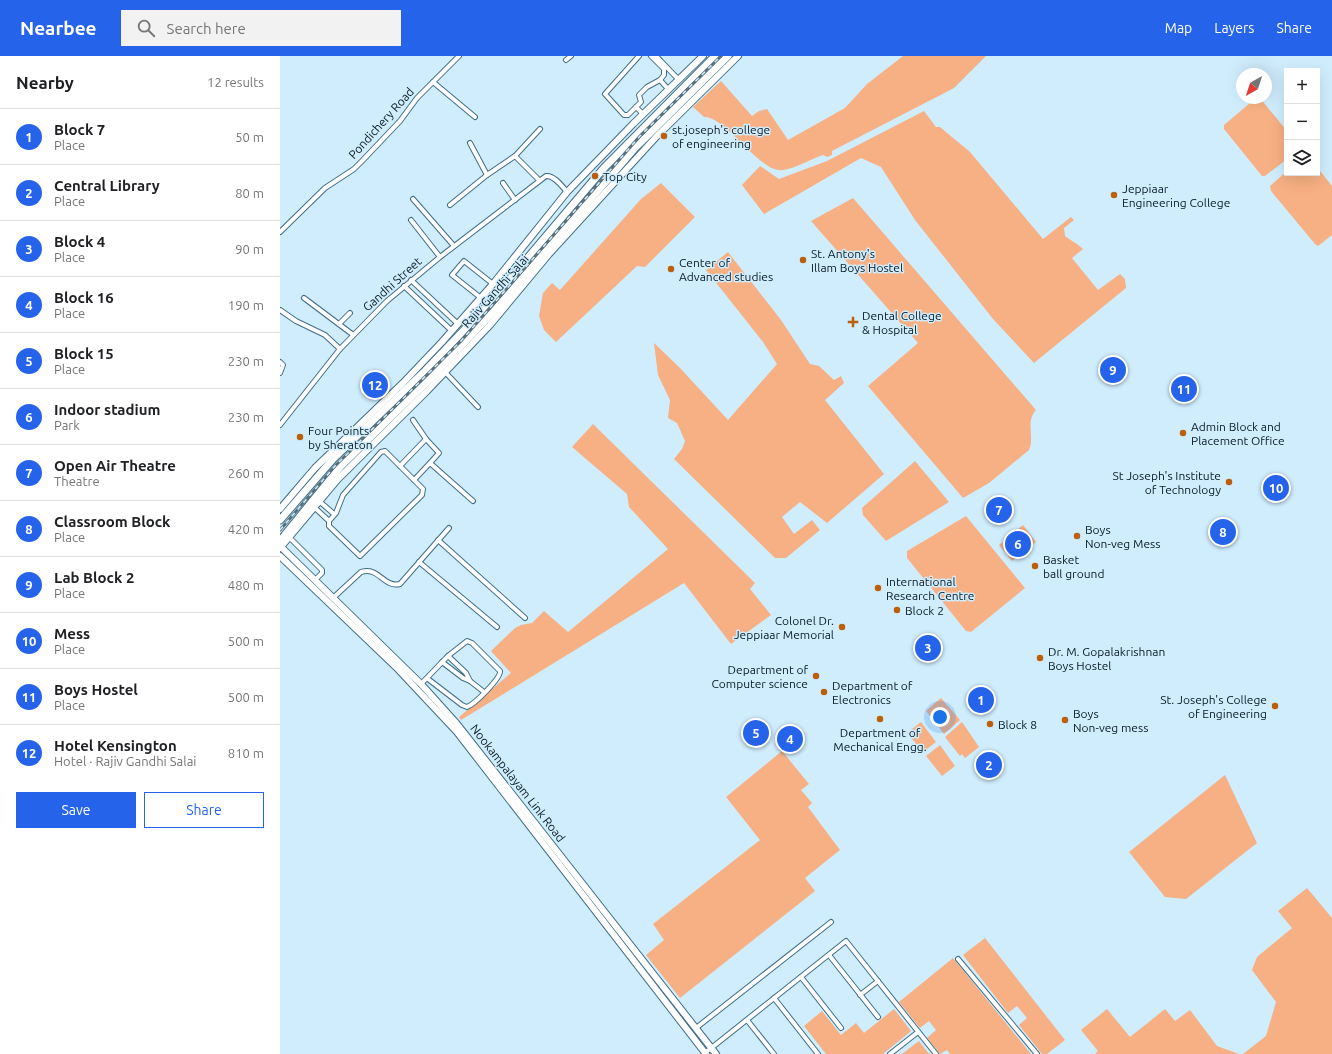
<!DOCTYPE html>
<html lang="en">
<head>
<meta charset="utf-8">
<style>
	:root { --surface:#fff; --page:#f2f2f2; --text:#202124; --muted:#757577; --line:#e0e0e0; --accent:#2563eb }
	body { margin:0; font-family:Ubuntu,sans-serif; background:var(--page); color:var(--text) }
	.controls { position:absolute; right:12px; top:12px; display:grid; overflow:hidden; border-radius:0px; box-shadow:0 4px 16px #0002 }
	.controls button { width:36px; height:36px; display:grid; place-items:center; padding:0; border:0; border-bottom:1px solid var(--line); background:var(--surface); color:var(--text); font:20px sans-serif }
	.compass { position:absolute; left:956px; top:12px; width:36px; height:36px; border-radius:50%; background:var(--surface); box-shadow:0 4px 16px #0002; rotate:219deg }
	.you { position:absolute; left:660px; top:661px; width:14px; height:14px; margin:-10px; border:3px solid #fff; border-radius:50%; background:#1a73e8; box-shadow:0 0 0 6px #1a73e833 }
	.badge { display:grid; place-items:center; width:26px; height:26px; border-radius:50%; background:var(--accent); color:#fff; font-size:13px; font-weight:700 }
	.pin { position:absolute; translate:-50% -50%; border:2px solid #fff; box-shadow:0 1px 4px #0006 }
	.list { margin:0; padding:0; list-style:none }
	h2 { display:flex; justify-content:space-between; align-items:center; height:52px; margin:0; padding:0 16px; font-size:17px }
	h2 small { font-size:13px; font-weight:400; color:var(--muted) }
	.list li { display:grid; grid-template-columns:26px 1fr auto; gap:12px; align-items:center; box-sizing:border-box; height:56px; padding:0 16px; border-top:1px solid var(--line) }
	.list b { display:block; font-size:15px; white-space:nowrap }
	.list p { margin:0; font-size:13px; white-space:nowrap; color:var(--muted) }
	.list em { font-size:13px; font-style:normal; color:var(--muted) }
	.actions { display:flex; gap:8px; padding:12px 16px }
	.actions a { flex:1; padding:9px 0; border:1px solid var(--accent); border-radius:0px; text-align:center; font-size:14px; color:var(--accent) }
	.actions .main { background:var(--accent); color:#fff }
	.icon { flex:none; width:22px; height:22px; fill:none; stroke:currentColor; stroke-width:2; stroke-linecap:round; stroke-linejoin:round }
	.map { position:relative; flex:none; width:1052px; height:998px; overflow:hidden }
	header { display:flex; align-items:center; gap:24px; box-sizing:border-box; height:56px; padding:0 20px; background:var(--accent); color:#fff }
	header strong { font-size:19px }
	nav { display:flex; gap:22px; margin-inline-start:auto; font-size:14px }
	.search { width:280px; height:36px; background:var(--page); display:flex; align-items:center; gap:10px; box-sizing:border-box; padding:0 14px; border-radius:0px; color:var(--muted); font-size:15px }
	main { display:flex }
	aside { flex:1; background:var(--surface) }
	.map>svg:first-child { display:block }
	.green { fill:#f6b083 }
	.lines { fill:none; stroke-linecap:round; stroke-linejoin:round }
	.street-casing { stroke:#406e87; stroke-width:6 }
	.secondary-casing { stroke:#406e87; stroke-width:8 }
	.primary-casing { stroke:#406e87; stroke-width:9 }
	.street { stroke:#fff; stroke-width:4 }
	.secondary { stroke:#fff; stroke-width:6 }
	.primary { stroke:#fff; stroke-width:7 }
	.rail-casing { stroke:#58707c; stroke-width:3 }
	.rail { stroke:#d0edfe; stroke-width:1.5; stroke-dasharray:4.5; stroke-linecap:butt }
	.poi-dot { fill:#bb5f0a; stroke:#d0edfe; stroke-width:1.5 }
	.labels { text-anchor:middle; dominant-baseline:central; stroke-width:3; stroke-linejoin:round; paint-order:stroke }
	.street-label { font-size:12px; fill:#071a23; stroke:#d0edfe }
	.poi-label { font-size:12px; fill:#071a23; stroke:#d0edfe; text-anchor:start }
</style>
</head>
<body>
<header>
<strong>Nearbee</strong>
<div class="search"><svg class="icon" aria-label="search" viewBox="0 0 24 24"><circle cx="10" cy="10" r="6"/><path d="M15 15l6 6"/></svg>Search here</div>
<nav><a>Map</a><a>Layers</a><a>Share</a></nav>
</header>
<main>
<aside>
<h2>Nearby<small>12 results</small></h2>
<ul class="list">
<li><span class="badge">1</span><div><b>Block 7</b><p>Place</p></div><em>50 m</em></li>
<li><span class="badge">2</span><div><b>Central Library</b><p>Place</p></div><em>80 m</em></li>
<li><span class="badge">3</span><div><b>Block 4</b><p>Place</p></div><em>90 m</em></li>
<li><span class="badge">4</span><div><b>Block 16</b><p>Place</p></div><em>190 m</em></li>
<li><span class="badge">5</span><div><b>Block 15</b><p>Place</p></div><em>230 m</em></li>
<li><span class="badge">6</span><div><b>Indoor stadium</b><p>Park</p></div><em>230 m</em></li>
<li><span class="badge">7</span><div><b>Open Air Theatre</b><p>Theatre</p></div><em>260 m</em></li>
<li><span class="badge">8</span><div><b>Classroom Block</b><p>Place</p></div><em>420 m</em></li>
<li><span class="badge">9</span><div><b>Lab Block 2</b><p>Place</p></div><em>480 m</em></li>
<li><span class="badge">10</span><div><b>Mess</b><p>Place</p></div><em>500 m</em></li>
<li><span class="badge">11</span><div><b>Boys Hostel</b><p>Place</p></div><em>500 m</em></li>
<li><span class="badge">12</span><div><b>Hotel Kensington</b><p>Hotel · Rajiv Gandhi Salai</p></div><em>810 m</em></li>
</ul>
<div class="actions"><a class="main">Save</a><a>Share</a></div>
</aside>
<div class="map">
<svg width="1052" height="998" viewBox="0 0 1052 998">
	<rect width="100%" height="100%" fill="#d0edfe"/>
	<g class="green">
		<path d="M 623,0 L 706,0 L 674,32 L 552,95 L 552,99 L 547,101 L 543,99 C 531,103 516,112 503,114 C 480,118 446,60 424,61 L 413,51 L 441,25 L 472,60 L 479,55 L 487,53 L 508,84 L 565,52 L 587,28 Z"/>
		<path d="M 976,42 L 980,42 L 1007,75 L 1007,103 L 985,120 L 982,120 L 944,73 L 944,69 Z"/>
		<path d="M 644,55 L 656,71 L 660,71 L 690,96 L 763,183 L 791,161 L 794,164 L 784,172 L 785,180 C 791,185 797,187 803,193 L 792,202 L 818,234 L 840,218 L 845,223 L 846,232 L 754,307 L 713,263 L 635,164 L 601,111 L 581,102 L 484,158 L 462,129 L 480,110 L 499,123 L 547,105 Z"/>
		<path d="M 1037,111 L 1052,130 L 1052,179 L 1038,190 L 1035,188 L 991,135 L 990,130 L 1007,115 L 1007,117 L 1037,117 Z"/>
		<path d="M 381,127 L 415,161 L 365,211 L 357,210 L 276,286 L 264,274 L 259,260 L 263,237 L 272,227 L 280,234 L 361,143 Z"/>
		<path d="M 573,142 L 756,354 C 745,366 755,381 749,394 L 709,427 L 683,442 L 588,330 L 638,287 L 531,165 Z"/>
		<path d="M 448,196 L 501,264 L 530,308 L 539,310 L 554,324 L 561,320 L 564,327 L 545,344 L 604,418 L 547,467 L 520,446 L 502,461 L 514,478 L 532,464 L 540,474 L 506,502 L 495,502 L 394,403 L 402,393 L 405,385 L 397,367 L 388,362 L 390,344 L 378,319 L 374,287 L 400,312 L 448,364 L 497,308 L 483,286 L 426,214 Z"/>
		<path d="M 313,368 L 475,527 L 470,533 L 491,559 L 451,588 L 404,527 L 181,664 L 179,661 L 231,617 L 211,595 L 235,572 L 241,569 L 252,567 L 264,555 L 288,576 L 388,493 L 349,451 L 347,438 L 292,391 Z"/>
		<path d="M 635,405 L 669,446 L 606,485 L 583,459 L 582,452 Z"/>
		<path d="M 686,460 L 745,532 L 691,576 L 686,575 L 627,502 L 627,495 Z"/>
		<path d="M 743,469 L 756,486 L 732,505 L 719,489 Z"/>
		<path d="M 661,642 L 680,664 L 664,678 L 646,655 Z"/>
		<path d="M 641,666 L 656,686 L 643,696 L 627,677 Z"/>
		<path d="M 682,666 L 699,691 L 685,702 L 682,698 L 680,700 L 665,681 Z"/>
		<path d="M 660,689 L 675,710 L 662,720 L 646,700 Z"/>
		<path d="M 502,695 L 529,728 L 521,734 L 532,747 L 528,751 L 560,794 L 525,822 L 535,835 L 400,942 L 366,899 L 384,884 L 373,868 L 480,784 L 446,741 Z"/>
		<path d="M 945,719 L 977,787 L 906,843 L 885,841 L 849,796 Z"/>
		<path d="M 1027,832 L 1052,862 L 1052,998 L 963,998 L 986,980 L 996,946 L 972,914 L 977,901 L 1012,872 L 998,855 Z"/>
		<path d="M 705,882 L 785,984 L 767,998 L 762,998 L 739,969 L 747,962 L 737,950 L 728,957 L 683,899 Z"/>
		<path d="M 673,902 L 751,998 L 670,998 L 667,994 L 660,998 L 647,982 L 656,974 L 649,965 L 640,972 L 619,946 Z"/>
		<path d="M 614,953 L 631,975 L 603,998 L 546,998 L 524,970 L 542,955 L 561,979 L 576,967 L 584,977 Z"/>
		<path d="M 827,953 L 850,981 L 885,953 L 895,965 L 910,954 L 937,990 L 959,998 L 815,998 L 818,995 L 801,974 Z"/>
		<path d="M 639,985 L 649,998 L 622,998 Z"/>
	</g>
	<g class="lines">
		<defs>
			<g id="street">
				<path d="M 359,0 L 325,38 L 344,59 L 348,59 L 356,51 L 363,58"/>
				<path d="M 371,0 L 384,13 L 384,19 L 380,24 L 389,34"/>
				<path d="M 376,0 L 399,24"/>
				<path d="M 286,4 L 291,0"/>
				<path d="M 153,26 L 195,61"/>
				<path d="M 356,51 L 361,46 L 359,39 L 367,31 L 380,24"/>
				<path d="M 190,87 L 207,119"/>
				<path d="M 235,100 L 259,124"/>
				<path d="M 223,127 L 235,144"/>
				<path d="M 133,143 L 174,190"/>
				<path d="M 170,149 L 207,119 L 235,100 L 260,73"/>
				<path d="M 131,164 L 160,201"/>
				<path d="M 0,176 L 45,132 L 74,113 L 83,104 L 120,65 L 137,42 L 179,0"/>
				<path d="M 131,224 L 178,268"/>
				<path d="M 124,230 L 172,275"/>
				<path d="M 24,242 L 72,278"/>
				<path d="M 201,242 L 172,219 L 184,205 L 213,228"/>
				<path d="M 0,254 L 16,265 L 45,279 L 60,293"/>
				<path d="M 59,268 L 70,257"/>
				<path d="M 0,306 L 3,309 L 0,317"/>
				<path d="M 165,316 L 198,351"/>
				<path d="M 0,369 L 60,293 L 107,245 L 160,201 L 266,120 C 274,119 282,130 287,136"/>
				<path d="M 146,383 L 159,397 L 150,407 L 193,445"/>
				<path d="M 120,410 L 146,383 L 133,364"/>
				<path d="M 134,424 L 150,407"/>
				<path d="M 39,445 L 54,458"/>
				<path d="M 34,451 L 49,465 L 49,470 L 80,500 L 142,439 L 143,433 L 105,395 L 101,396 L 63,439 L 56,457 L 49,465"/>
				<path d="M 9,481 L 42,514 L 42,517 L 35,524"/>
				<path d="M 158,484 L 245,562"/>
				<path d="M 139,506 L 217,571"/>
				<path d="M 53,542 L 81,516 C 99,510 103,532 120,528 L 169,472"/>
				<path d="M 162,606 L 183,622 L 190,625 L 186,617 L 168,600"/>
				<path d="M 190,625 L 204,636"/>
				<path d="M 141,628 L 168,600 L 187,585 L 192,587 L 220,615 C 221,622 195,648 187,651 L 182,649 L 148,623"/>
				<path d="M 549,899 L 598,961"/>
				<path d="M 678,903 L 757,998"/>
				<path d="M 521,921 L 561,972"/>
				<path d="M 580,939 L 598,925"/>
				<path d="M 494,942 L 538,998"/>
				<path d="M 467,964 L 494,998"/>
				<path d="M 416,972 L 551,866"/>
				<path d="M 425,997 L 566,885 L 656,998"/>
				<path d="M 610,998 L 638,976"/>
			</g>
			<g id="secondary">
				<path d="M 0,453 L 35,412 L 123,327 L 162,286 L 213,228 L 287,136 L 353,68 L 423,0"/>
				<path d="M 0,490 L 141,628 L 177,668 L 436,998"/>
				<path d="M 0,492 L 58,423 L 147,335 L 210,269 L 269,198 L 376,81 L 458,0"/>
				<path d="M 0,500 L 116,611 L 177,676 L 426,998"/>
			</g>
			<g id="primary">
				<path d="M 0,464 L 53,403 L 145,315 L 207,250 L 324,112 L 435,0"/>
				<path d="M 0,485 L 61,410 L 152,321 L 213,256 L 355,92 L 448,0"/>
			</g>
		</defs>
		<use href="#street" class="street-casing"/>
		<use href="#secondary" class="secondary-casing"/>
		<use href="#primary" class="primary-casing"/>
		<use href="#street" class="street"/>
		<use href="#secondary" class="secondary"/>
		<use href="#primary" class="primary"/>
		<defs>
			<path id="rail" d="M 0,474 L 55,410 L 181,285 L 360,80 L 441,0"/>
		</defs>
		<use href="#rail" class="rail-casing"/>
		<use href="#rail" class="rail"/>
	</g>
	<g class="poi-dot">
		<circle cx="384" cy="80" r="4"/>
		<circle cx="315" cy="120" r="4"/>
		<circle cx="834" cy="139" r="4"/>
		<circle cx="523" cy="204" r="4"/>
		<circle cx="391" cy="213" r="4"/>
		<path d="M571 260h4v4h4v4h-4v4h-4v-4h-4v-4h4z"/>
		<circle cx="903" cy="377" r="4"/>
		<circle cx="20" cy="381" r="4"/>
		<circle cx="949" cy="426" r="4"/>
		<circle cx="797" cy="480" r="4"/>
		<circle cx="755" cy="510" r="4"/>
		<circle cx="598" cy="532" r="4"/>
		<circle cx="617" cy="554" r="4"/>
		<circle cx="562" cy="571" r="4"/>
		<circle cx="760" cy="602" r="4"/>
		<circle cx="536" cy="620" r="4"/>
		<circle cx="544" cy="636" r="4"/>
		<circle cx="995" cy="650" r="4"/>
		<circle cx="600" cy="663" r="4"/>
		<circle cx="785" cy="664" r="4"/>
		<circle cx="710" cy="668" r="4"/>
	</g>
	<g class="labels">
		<g class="street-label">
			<text transform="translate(101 67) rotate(-48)">Pondichery Road</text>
			<text transform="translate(112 228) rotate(-42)">Gandhi Street</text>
			<text transform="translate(215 235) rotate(-48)">Rajiv Gandhi Salai</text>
			<text transform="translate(238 727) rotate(52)">Nookampalayam Link Road</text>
		</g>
		<g class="poi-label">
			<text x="392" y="73">st.joseph's college<tspan x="392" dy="14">of engineering</tspan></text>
			<text x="323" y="120">Top City</text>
			<text x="842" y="132">Jeppiaar<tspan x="842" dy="14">Engineering College</tspan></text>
			<text x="531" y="197">St. Antony's<tspan x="531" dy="14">Illam Boys Hostel</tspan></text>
			<text x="399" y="206">Center of<tspan x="399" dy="14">Advanced studies</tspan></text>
			<text x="582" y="259">Dental College<tspan x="582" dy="14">&amp; Hospital</tspan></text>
			<text x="911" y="370">Admin Block and<tspan x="911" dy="14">Placement Office</tspan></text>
			<text x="28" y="374">Four Points<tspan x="28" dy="14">by Sheraton</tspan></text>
			<text x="941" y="419" text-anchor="end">St Joseph's Institute<tspan x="941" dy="14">of Technology</tspan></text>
			<text x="805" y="473">Boys<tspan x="805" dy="14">Non-veg Mess</tspan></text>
			<text x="763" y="503">Basket<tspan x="763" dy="14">ball ground</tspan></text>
			<text x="606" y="525">International<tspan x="606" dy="14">Research Centre</tspan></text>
			<text x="625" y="554">Block 2</text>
			<text x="554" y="564" text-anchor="end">Colonel Dr.<tspan x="554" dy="14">Jeppiaar Memorial</tspan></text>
			<text x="768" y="595">Dr. M. Gopalakrishnan<tspan x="768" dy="14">Boys Hostel</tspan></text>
			<text x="528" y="613" text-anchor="end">Department of<tspan x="528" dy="14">Computer science</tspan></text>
			<text x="552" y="629">Department of<tspan x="552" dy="14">Electronics</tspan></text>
			<text x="987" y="643" text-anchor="end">St. Joseph's College<tspan x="987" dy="14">of Engineering</tspan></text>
			<text x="793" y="657">Boys<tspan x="793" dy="14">Non-veg mess</tspan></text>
			<text x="718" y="668">Block 8</text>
			<text x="600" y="676" text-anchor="middle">Department of<tspan x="600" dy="14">Mechanical Engg.</tspan></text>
		</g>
	</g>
</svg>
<div class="controls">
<button>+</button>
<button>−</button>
<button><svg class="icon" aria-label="layers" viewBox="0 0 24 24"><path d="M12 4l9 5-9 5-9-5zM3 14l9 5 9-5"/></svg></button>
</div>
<svg class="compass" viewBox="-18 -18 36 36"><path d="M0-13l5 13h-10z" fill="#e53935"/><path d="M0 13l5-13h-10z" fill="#757577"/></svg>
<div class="you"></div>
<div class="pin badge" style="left:701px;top:644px">1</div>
<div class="pin badge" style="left:709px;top:709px">2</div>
<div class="pin badge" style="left:648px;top:592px">3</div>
<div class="pin badge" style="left:510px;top:683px">4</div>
<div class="pin badge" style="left:476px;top:677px">5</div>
<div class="pin badge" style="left:738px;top:488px">6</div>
<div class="pin badge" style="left:719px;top:454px">7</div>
<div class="pin badge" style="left:943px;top:476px">8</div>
<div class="pin badge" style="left:833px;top:314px">9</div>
<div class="pin badge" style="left:996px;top:432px">10</div>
<div class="pin badge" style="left:904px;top:333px">11</div>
<div class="pin badge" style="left:95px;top:329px">12</div>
</div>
</main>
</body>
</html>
